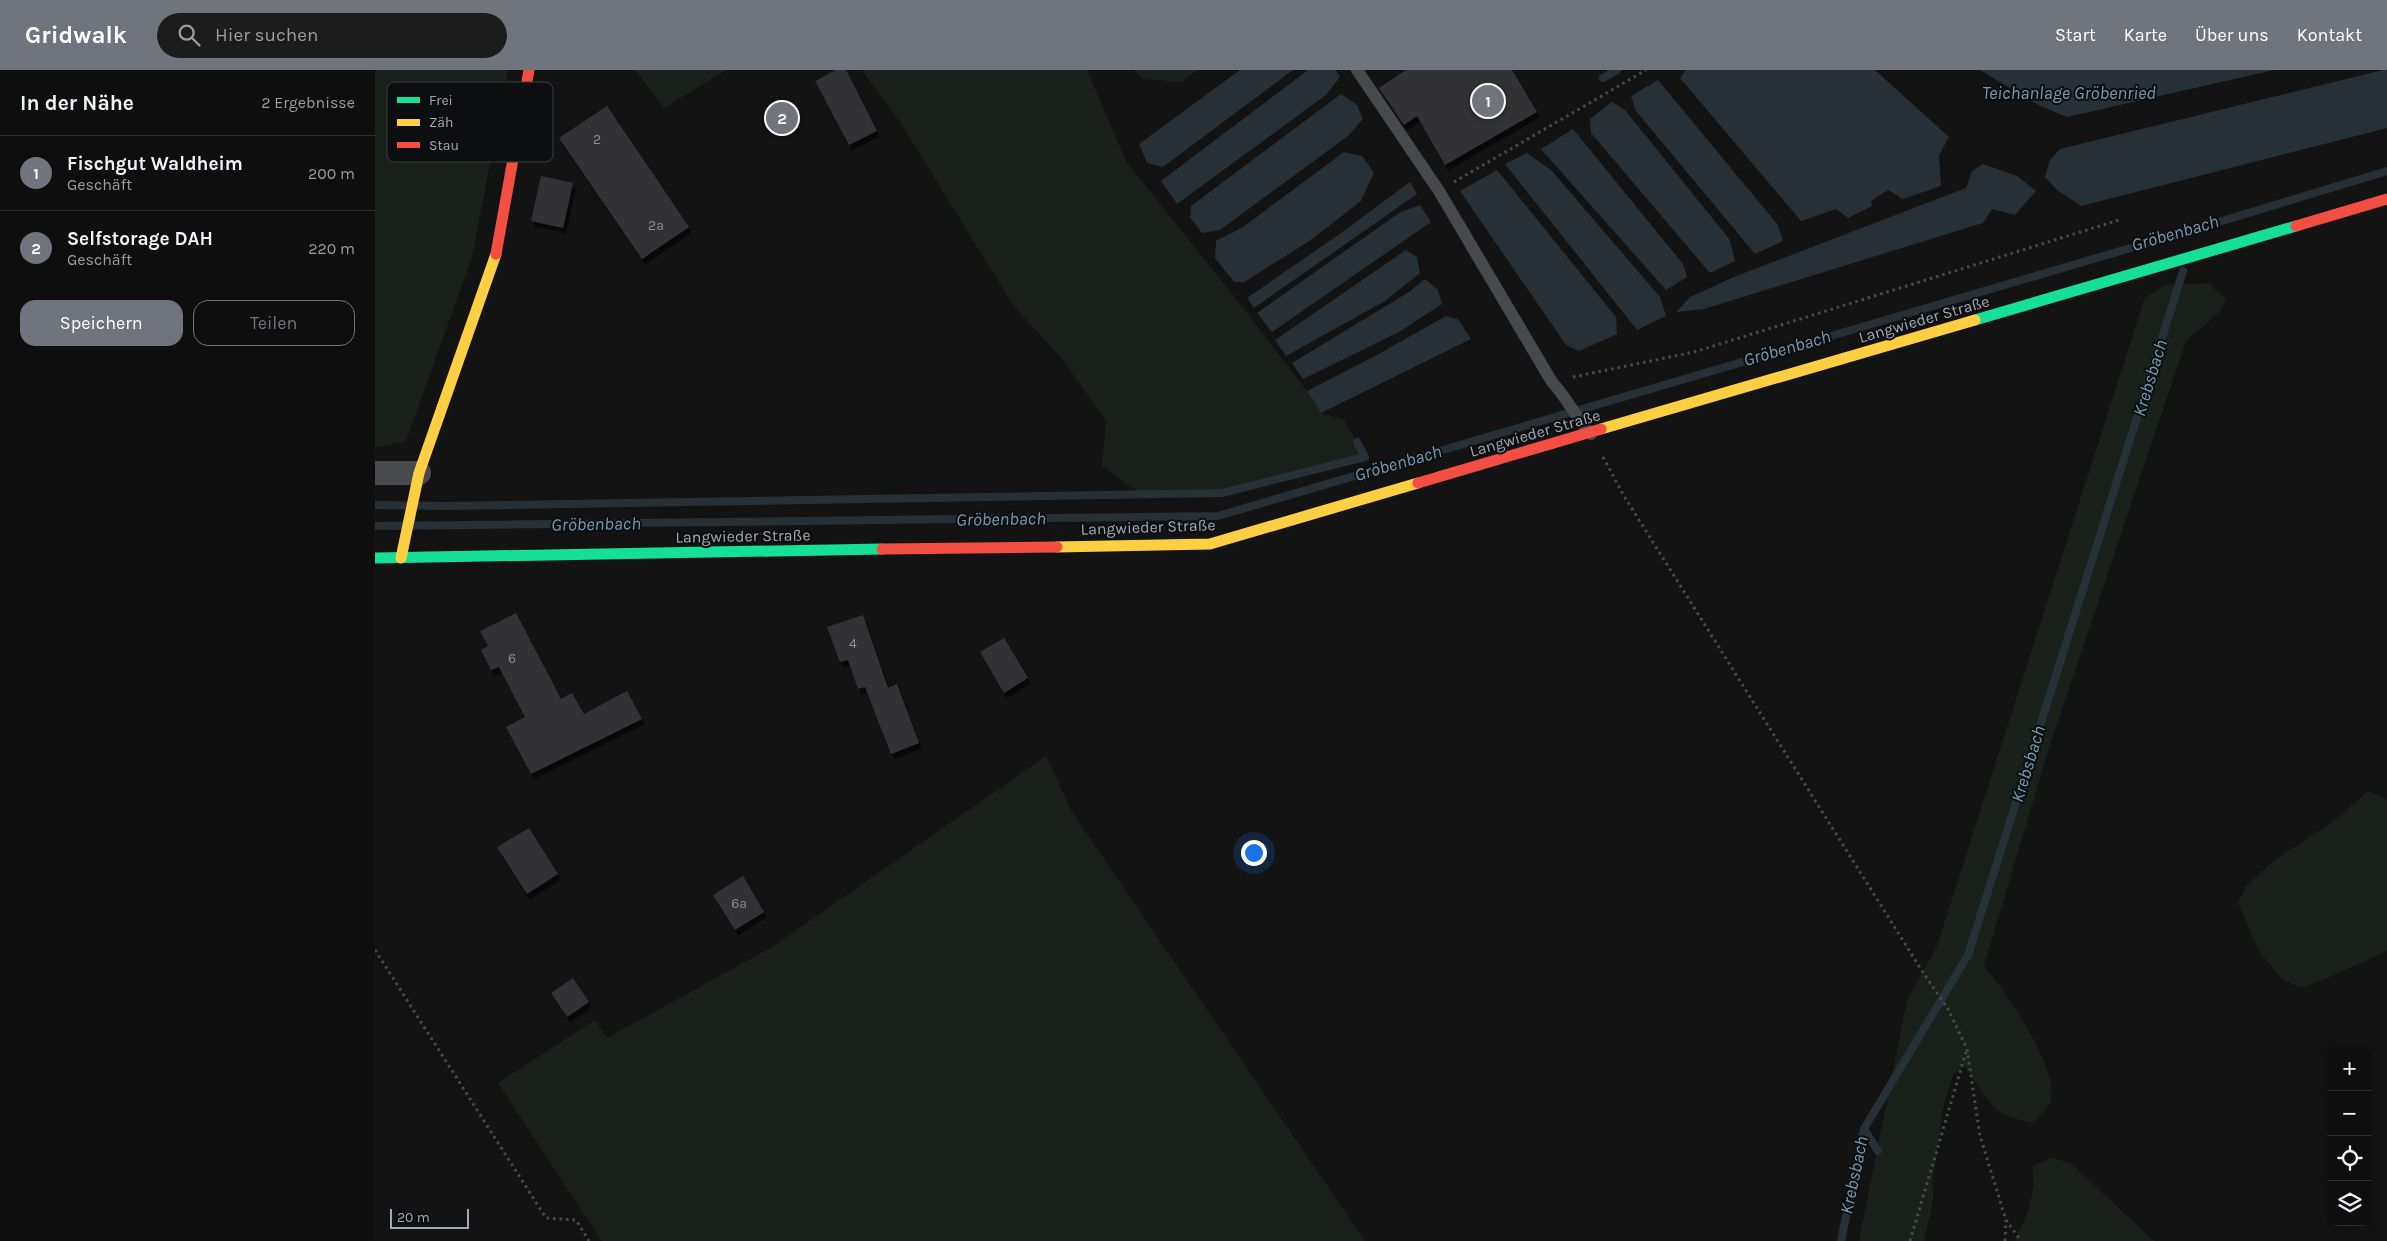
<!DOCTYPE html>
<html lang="de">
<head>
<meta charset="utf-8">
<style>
	:root { --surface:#0e0e0e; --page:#1c1c1c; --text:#f1f3f6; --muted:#9b9c9e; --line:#2e2e2e; --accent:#70757d }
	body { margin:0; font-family:Karla,sans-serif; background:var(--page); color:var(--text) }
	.controls { position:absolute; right:15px; bottom:15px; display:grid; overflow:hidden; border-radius:10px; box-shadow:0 2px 8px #0003 }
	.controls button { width:45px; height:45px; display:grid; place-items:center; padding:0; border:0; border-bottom:1px solid var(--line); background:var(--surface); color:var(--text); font:25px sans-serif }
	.scale { position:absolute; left:15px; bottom:12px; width:79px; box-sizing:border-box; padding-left:5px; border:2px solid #a2aab6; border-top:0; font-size:14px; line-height:18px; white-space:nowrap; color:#a2aab6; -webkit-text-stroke:4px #0d0e0f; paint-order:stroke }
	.you { position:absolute; left:878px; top:782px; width:18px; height:18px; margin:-12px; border:4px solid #fff; border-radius:50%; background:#1a73e8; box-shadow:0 0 0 8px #1a73e833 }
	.badge { display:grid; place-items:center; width:32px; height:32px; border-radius:50%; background:var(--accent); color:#fff; font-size:16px; font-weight:700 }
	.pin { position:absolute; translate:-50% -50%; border:2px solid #fff; box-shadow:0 1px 5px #0006 }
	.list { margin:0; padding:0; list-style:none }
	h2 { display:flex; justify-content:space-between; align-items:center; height:65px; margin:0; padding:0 20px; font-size:21px }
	h2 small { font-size:16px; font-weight:400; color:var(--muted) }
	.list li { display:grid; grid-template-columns:32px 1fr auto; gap:15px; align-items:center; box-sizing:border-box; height:75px; padding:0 20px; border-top:1px solid var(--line) }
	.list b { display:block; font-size:19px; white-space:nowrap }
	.list p { margin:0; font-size:16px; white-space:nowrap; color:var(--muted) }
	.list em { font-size:16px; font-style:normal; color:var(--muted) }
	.actions { display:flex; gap:10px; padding:15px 20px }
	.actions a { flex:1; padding:11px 0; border:1px solid var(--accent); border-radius:15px; text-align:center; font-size:18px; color:var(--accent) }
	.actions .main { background:var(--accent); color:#fff }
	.icon { flex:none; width:28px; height:28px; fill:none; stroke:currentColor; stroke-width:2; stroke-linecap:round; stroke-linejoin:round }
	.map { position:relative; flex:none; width:2012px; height:1171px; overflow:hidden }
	header { display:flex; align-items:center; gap:30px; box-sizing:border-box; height:70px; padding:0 25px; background:var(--accent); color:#fff }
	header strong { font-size:24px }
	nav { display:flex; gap:28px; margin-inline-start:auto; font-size:18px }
	.search { width:350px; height:45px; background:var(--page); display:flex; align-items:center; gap:12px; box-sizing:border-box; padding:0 18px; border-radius:28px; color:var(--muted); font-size:19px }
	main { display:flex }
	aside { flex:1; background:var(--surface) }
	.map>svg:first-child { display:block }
	.green { fill:#19211a }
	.water { fill:#263036 }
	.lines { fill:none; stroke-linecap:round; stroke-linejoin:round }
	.stream { stroke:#263036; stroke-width:8 }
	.building { fill:#323234; filter:url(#shadow) }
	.path { stroke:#484b4e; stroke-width:3; stroke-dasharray:2.5 4; stroke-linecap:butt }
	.lane { stroke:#47494c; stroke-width:12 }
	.street { stroke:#47494c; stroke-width:24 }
	.fast { stroke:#16e098; stroke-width:11 }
	.slow { stroke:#ffcf43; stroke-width:11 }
	.jam { stroke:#f24e42; stroke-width:11 }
	.labels { text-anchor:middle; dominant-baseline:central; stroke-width:4; stroke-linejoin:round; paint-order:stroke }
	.number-label { font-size:14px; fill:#868c96 }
	.street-label { font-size:16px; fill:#a2aab6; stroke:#0d0e0f }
	.water-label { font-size:18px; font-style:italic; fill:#769cb5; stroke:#0d0e0f }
	.key { fill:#0d0e0f; stroke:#3a3d41; stroke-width:1 }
	.key-label { font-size:14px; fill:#a2aab6 }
</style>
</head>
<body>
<header>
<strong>Gridwalk</strong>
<div class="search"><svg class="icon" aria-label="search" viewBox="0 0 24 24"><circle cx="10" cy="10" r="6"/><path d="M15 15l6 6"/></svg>Hier suchen</div>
<nav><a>Start</a><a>Karte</a><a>Über uns</a><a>Kontakt</a></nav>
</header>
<main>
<aside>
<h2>In der Nähe<small>2 Ergebnisse</small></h2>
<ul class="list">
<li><span class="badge">1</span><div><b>Fischgut Waldheim</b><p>Geschäft</p></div><em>200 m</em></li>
<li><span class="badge">2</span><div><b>Selfstorage DAH</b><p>Geschäft</p></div><em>220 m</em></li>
</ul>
<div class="actions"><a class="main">Speichern</a><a>Teilen</a></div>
</aside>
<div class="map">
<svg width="2012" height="1171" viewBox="0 0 2012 1171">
	<defs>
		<filter id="shadow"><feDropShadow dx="3" dy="5.5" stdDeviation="0" flood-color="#0009"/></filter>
	</defs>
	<rect width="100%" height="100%" fill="#131313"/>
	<g class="green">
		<path d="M 0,0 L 133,0 L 97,187 L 31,371 L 0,378 Z"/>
		<path d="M 260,0 L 351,0 L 289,38 Z"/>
		<path d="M 487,0 L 712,0 L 751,91 L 854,220 L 932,321 L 946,343 L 969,350 L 990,387 L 847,423 L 768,425 L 727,396 L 731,351 L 688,290 L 638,235 L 527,55 Z"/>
		<path d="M 759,0 L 823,0 L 806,12 L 767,9 Z"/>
		<path d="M 1833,213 L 1851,230 L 1844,243 L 1811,271 L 1675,675 L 1609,896 C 1629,919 1687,1002 1675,1032 C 1672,1039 1663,1047 1658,1053 L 1634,1047 L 1621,1040 L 1589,996 L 1578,1005 L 1568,1039 L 1558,1110 L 1558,1132 L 1549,1171 L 1484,1171 L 1532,930 L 1562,876 L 1770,227 L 1791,215 Z"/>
		<path d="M 671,686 L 697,742 L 990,1171 L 227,1171 L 123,1013 L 220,950 L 232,968 L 397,877 Z"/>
		<path d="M 1993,721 L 2012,730 L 2012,881 L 1948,910 L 1925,918 L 1905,907 L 1884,881 L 1863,833 L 1871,816 L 1898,791 L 1960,750 Z"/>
		<path d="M 1677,1088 L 1695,1093 L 1779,1171 L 1640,1171 C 1652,1144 1662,1126 1657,1096 Z"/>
	</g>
	<g class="water">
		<path d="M 865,0 L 918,0 L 788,97 L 772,93 L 764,74 Z"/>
		<path d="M 933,0 L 961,0 L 965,7 L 951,25 L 802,134 L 786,111 Z"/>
		<path d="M 1311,0 L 1500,0 L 1574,67 L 1564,86 L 1566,116 L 1528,129 L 1513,120 L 1496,131 L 1497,136 L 1473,148 L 1461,139 L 1426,151 L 1305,8 Z"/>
		<path d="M 1605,0 L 1899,0 L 1692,47 L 1665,36 Z"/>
		<path d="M 2008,0 L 2012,0 L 2012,58 L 1706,136 L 1682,120 L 1670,107 L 1675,90 L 1685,79 Z"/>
		<path d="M 1283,10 L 1403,155 L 1408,171 L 1380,184 L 1261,41 L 1256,26 Z"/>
		<path d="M 966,24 L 982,35 L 988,49 L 973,66 L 845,160 L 827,163 L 815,147 L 816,136 Z"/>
		<path d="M 1237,32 L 1250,40 L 1355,170 L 1360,191 L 1335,203 L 1216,63 L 1215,49 Z"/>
		<path d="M 1198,59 L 1308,194 L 1312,207 L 1291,220 L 1166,79 Z"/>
		<path d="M 969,82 L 987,86 L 999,103 L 986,131 L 936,170 L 869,212 L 859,212 L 840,188 L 841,171 L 868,157 Z"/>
		<path d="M 1152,83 L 1177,101 L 1285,227 L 1291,246 L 1262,260 L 1130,94 Z"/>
		<path d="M 1608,94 L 1642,106 L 1661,121 L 1640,145 L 1617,139 L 1608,153 L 1329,239 L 1301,242 L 1315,227 L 1359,207 L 1591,118 L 1597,101 Z"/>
		<path d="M 1122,100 L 1241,247 L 1242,264 L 1204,281 L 1191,275 L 1085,121 Z"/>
		<path d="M 1035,112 L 1042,124 L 879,238 L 872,228 L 966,163 Z"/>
		<path d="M 1045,135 L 1056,152 L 897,262 L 882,243 L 1024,143 Z"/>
		<path d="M 1031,180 L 1042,187 L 1045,203 L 1010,231 L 911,286 L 900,270 Z"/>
		<path d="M 1050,209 L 1063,220 L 1067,234 L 1024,262 L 928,309 L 917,293 L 1034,222 Z"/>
		<path d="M 1071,246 L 1083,249 L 1096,269 L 946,343 L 932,321 L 1000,286 Z"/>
	</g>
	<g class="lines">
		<g class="stream">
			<path d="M 1228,8 L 1242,0"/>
			<path d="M 0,435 L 69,436 L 847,423 L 990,387 L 982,372"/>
			<path d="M 0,456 L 843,446 L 1834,155 L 2012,101"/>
			<path d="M 1489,1059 L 1503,1081"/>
			<path d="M 1466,1171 L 1489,1059 L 1593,885 L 1808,201"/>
		</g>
	</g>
	<g class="building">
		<path d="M 461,0 L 471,0 L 502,61 L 474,75 L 440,11 Z"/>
		<path d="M 1031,0 L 1137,0 L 1162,42 L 1070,95 L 1042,46 L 1029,55 L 1004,18 Z"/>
		<path d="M 232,36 L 314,157 L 267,189 L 184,68 Z"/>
		<path d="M 166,106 L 198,113 L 188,158 L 156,151 Z"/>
		<path d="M 141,543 L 186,629 L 197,623 L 209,644 L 252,621 L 267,649 L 156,704 L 131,657 L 150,647 L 124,597 L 116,600 L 106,580 L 113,576 L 105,561 Z"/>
		<path d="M 488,545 L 513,618 L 522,614 L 544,673 L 516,684 L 490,617 L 483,619 L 473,590 L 465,592 L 452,557 Z"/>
		<path d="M 629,568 L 653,608 L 629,623 L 605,582 Z"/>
		<path d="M 154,758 L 183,804 L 152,824 L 122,777 Z"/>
		<path d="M 368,806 L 389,842 L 360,860 L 338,825 Z"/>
		<path d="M 198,908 L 214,932 L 192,947 L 176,923 Z"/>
	</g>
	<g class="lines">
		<g class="path">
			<path d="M 1079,112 L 1271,0"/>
			<path d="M 1198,307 L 1319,282 L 1744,150"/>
			<path d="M 1228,387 L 1249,426 L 1549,904 L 1573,939 L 1592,979 L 1605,1066 L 1631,1150 L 1646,1171"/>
			<path d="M 0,880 L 171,1148 L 201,1150 L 214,1171"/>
			<path d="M 1535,1171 L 1591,982"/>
			<path d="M 1630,1171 L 1631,1150"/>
		</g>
		<path class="lane" d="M 982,0 L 1064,121 L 1177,312 C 1192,328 1201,348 1216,364"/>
		<path class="street" d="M 0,403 L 44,403"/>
		<g class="fast">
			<path d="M 1600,250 L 1921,156"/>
			<path d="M 0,488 L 507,479"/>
		</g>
		<g class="slow">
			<path d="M 1226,359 L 1600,250"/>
			<path d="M 682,477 L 835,474 L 1043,413"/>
			<path d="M 26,488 L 44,403 L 121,184"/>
		</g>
		<g class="jam">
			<path d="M 1921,156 L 2012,129"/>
			<path d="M 121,184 L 154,0"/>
			<path d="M 1043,413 L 1226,359"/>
			<path d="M 507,479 L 682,477"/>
		</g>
	</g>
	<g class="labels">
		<g class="number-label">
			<text x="222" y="69">2</text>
			<text x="281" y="155">2a</text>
			<text x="478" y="573">4</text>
			<text x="137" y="588">6</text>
			<text x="364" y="833">6a</text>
		</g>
		<g class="street-label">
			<text transform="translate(1549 249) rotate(-16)">Langwieder Straße</text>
			<text transform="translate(1160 363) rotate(-16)">Langwieder Straße</text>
			<text transform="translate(773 457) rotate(-2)">Langwieder Straße</text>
			<text transform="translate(368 466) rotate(-1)">Langwieder Straße</text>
		</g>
		<g class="water-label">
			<text x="1694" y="23">Teichanlage Gröbenried</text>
			<text transform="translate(1800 163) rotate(-16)">Gröbenbach</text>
			<text transform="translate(1412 278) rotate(-16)">Gröbenbach</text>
			<text transform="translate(1775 308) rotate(-73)">Krebsbach</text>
			<text transform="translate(1023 393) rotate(-16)">Gröbenbach</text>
			<text transform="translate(626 449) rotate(-1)">Gröbenbach</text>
			<text transform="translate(221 454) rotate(-1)">Gröbenbach</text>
			<text transform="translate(1653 694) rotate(-73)">Krebsbach</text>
			<text transform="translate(1479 1105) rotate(-78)">Krebsbach</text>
		</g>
	</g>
	<rect x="12" y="12" width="166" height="80" rx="8" class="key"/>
	<rect x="22" y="27" width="23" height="6" fill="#16e098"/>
	<rect x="22" y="49" width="23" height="7" fill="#ffcf43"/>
	<rect x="22" y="72" width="23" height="6" fill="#f24e42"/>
	<g class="key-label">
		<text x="54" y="35">Frei</text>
		<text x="54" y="57">Zäh</text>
		<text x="54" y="80">Stau</text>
	</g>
</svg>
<div class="controls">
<button>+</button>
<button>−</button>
<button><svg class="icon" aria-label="locate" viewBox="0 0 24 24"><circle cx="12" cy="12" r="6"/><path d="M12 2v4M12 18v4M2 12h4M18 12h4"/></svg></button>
<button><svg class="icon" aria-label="layers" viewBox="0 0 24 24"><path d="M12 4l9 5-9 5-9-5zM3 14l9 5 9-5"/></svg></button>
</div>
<div class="scale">20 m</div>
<div class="you"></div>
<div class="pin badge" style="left:1113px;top:31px">1</div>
<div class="pin badge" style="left:407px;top:48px">2</div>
</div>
</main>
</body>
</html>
